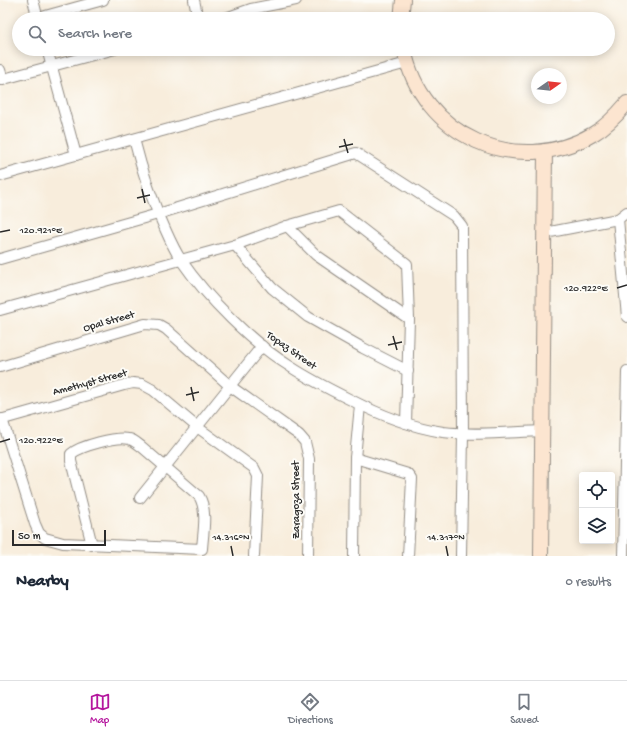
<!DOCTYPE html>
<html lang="en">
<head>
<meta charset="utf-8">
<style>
	:root { --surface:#fff; --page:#f2f2f3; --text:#1f2937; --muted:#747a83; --line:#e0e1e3; --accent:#b5179e }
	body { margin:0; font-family:"Gochi Hand",sans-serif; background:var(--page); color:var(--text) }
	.controls { position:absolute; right:12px; bottom:12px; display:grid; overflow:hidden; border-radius:4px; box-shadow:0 2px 10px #0003 }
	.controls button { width:36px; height:36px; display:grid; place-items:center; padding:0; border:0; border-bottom:1px solid var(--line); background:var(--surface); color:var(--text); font:20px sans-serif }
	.compass { position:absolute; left:531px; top:68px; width:36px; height:36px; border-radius:50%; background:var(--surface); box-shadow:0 2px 10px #0003; rotate:76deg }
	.scale { position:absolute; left:12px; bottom:10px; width:94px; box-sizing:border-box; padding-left:4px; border:2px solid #2b2b2b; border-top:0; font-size:11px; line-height:14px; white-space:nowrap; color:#2b2b2b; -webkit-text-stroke:3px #fdfcf7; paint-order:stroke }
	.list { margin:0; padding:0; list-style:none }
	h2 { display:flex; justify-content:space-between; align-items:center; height:52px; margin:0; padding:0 16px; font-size:17px }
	h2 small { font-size:13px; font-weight:400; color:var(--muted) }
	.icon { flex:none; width:22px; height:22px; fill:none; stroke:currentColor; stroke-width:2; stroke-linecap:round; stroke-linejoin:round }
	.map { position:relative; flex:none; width:627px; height:556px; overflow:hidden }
	.search { position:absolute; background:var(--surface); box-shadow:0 2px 10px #0003; left:12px; right:12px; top:12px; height:44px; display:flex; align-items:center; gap:10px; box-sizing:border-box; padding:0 14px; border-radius:22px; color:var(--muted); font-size:15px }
	.sheet { height:124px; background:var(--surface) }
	nav { display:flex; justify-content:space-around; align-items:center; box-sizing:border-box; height:56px; border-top:1px solid var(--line); background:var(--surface); font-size:11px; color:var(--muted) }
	nav a { display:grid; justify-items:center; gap:2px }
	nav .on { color:var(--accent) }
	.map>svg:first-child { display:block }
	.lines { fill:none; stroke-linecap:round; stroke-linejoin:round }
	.street-casing { stroke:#928c84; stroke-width:12 }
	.secondary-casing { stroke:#928c84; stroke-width:16 }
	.street { stroke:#fff; stroke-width:10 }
	.secondary { stroke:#fce5d0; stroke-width:14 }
	.ticks { fill:none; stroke:#2b2b2b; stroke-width:1.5 }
	.labels { text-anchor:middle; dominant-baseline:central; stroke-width:4; stroke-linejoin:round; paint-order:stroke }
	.street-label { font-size:11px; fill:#2b2b2b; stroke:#fdfcf7 }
	.ticks-label { font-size:10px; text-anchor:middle; fill:#2b2b2b; stroke:#fdfcf7; stroke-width:4; stroke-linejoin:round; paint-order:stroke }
</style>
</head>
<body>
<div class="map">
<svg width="627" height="556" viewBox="0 0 627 556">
	<rect width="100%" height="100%" fill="#fdfcf7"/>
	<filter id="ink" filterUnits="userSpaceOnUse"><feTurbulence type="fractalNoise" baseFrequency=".025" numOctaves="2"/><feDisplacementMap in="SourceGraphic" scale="8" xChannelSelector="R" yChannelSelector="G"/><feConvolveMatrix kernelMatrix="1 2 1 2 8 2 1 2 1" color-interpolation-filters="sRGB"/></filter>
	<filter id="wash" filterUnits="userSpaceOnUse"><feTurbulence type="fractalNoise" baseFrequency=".012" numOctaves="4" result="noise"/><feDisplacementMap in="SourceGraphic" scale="16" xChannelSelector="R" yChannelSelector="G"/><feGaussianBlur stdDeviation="0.9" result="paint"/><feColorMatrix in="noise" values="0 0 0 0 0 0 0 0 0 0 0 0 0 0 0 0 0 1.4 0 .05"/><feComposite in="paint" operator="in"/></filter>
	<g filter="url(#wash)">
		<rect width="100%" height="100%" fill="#f8eddc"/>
	</g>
	<g filter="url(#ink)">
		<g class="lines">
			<defs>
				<g id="street">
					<path d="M 33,0 L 38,19"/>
					<path d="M 194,0 L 198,19"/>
					<path d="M 38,18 L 103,0"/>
					<path d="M 223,19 L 251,9 L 296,0"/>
					<path d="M 47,49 L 76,155"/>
					<path d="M 0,70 L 3,80"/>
					<path d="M 0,80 L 115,49"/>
					<path d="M 134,139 C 142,171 152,201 166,231 C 170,240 175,251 181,260 C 207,298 252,343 291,367 C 309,379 329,389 349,399 C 378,414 410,427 443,432 C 476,436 510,432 543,431"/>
					<path d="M 0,176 L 407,63"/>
					<path d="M 618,219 L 627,317"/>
					<path d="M 287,226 L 316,255 L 409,319"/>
					<path d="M 545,233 L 618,219 L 627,212"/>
					<path d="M 235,245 L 272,288 L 308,317 L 363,348 L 408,371"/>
					<path d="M 0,259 L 158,214 L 356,153 L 454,216 L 462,226 L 463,434 L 461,556"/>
					<path d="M 0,310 L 235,245 L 287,226 L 339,211 L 407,264 L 409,319 L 406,423"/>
					<path d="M 0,367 L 145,324 L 159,325 L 166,329 L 230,386 L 299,435 L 305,442 L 309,459 L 308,556"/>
					<path d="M 2,419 L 35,524 L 39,533 L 45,538 L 63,543 L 202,549 C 203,532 208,511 199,496 L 142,447 C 138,444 134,440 129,439 C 117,436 80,446 71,454 L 71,461 L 92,545"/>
					<path d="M 0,420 L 124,385 L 133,383 L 142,384 L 153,390 L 197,427 L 254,468 L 258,476 L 254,556"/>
					<path d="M 355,458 L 408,474 L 412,479 L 408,556"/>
					<path d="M 140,498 L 262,346"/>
					<path d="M 354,556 L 355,458 L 360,405"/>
					<path d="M 623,556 L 627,371"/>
				</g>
				<g id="secondary">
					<path d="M 401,19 L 403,0"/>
					<path d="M 404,49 C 421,136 517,179 593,134 C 607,126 617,115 627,103"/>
					<path d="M 541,556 L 545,151"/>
				</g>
			</defs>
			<use href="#street" class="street-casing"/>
			<use href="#secondary" class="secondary-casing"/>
			<use href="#street" class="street"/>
			<use href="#secondary" class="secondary"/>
		</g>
	</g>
	<path class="ticks" d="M 344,139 L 348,153M 339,147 L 353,144M 142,189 L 145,203M 137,198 L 150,195M 0,232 L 10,230M 617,288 L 627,285M 393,336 L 397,350M 388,345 L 402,342M 191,387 L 194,401M 186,395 L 199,392M 0,442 L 10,439M 231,546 L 233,556M 446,546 L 448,556"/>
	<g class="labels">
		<g class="street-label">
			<text transform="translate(109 322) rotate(-16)">Opal Street</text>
			<text transform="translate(291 351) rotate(35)">Topaz Street</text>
			<text transform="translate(90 383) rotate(-15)">Amethyst Street</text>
			<text transform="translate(297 500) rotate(-90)">Zaragoza Street</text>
		</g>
	</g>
	<g class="ticks-label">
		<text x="41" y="233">120.921°E</text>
		<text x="586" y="291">120.922°E</text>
		<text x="41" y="443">120.922°E</text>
		<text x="231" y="540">14.316°N</text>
		<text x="446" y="540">14.317°N</text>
	</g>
</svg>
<div class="controls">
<button><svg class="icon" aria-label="locate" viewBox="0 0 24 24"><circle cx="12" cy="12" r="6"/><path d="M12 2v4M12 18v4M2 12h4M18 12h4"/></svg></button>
<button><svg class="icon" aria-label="layers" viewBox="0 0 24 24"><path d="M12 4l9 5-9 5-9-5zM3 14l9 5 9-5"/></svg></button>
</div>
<svg class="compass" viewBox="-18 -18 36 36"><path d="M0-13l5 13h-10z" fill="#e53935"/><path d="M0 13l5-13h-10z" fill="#747a83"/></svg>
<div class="scale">50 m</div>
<div class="search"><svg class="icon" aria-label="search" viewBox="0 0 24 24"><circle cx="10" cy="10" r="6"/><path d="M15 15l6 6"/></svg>Search here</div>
</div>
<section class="sheet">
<h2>Nearby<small>0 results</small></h2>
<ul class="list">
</ul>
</section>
<nav>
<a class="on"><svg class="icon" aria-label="map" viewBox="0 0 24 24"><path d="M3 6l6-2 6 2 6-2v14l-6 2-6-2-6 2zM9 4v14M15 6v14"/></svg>Map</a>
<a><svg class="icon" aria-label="directions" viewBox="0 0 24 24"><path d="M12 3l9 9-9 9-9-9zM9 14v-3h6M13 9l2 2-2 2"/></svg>Directions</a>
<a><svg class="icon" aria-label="saved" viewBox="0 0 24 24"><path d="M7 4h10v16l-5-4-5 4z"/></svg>Saved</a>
</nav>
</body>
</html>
